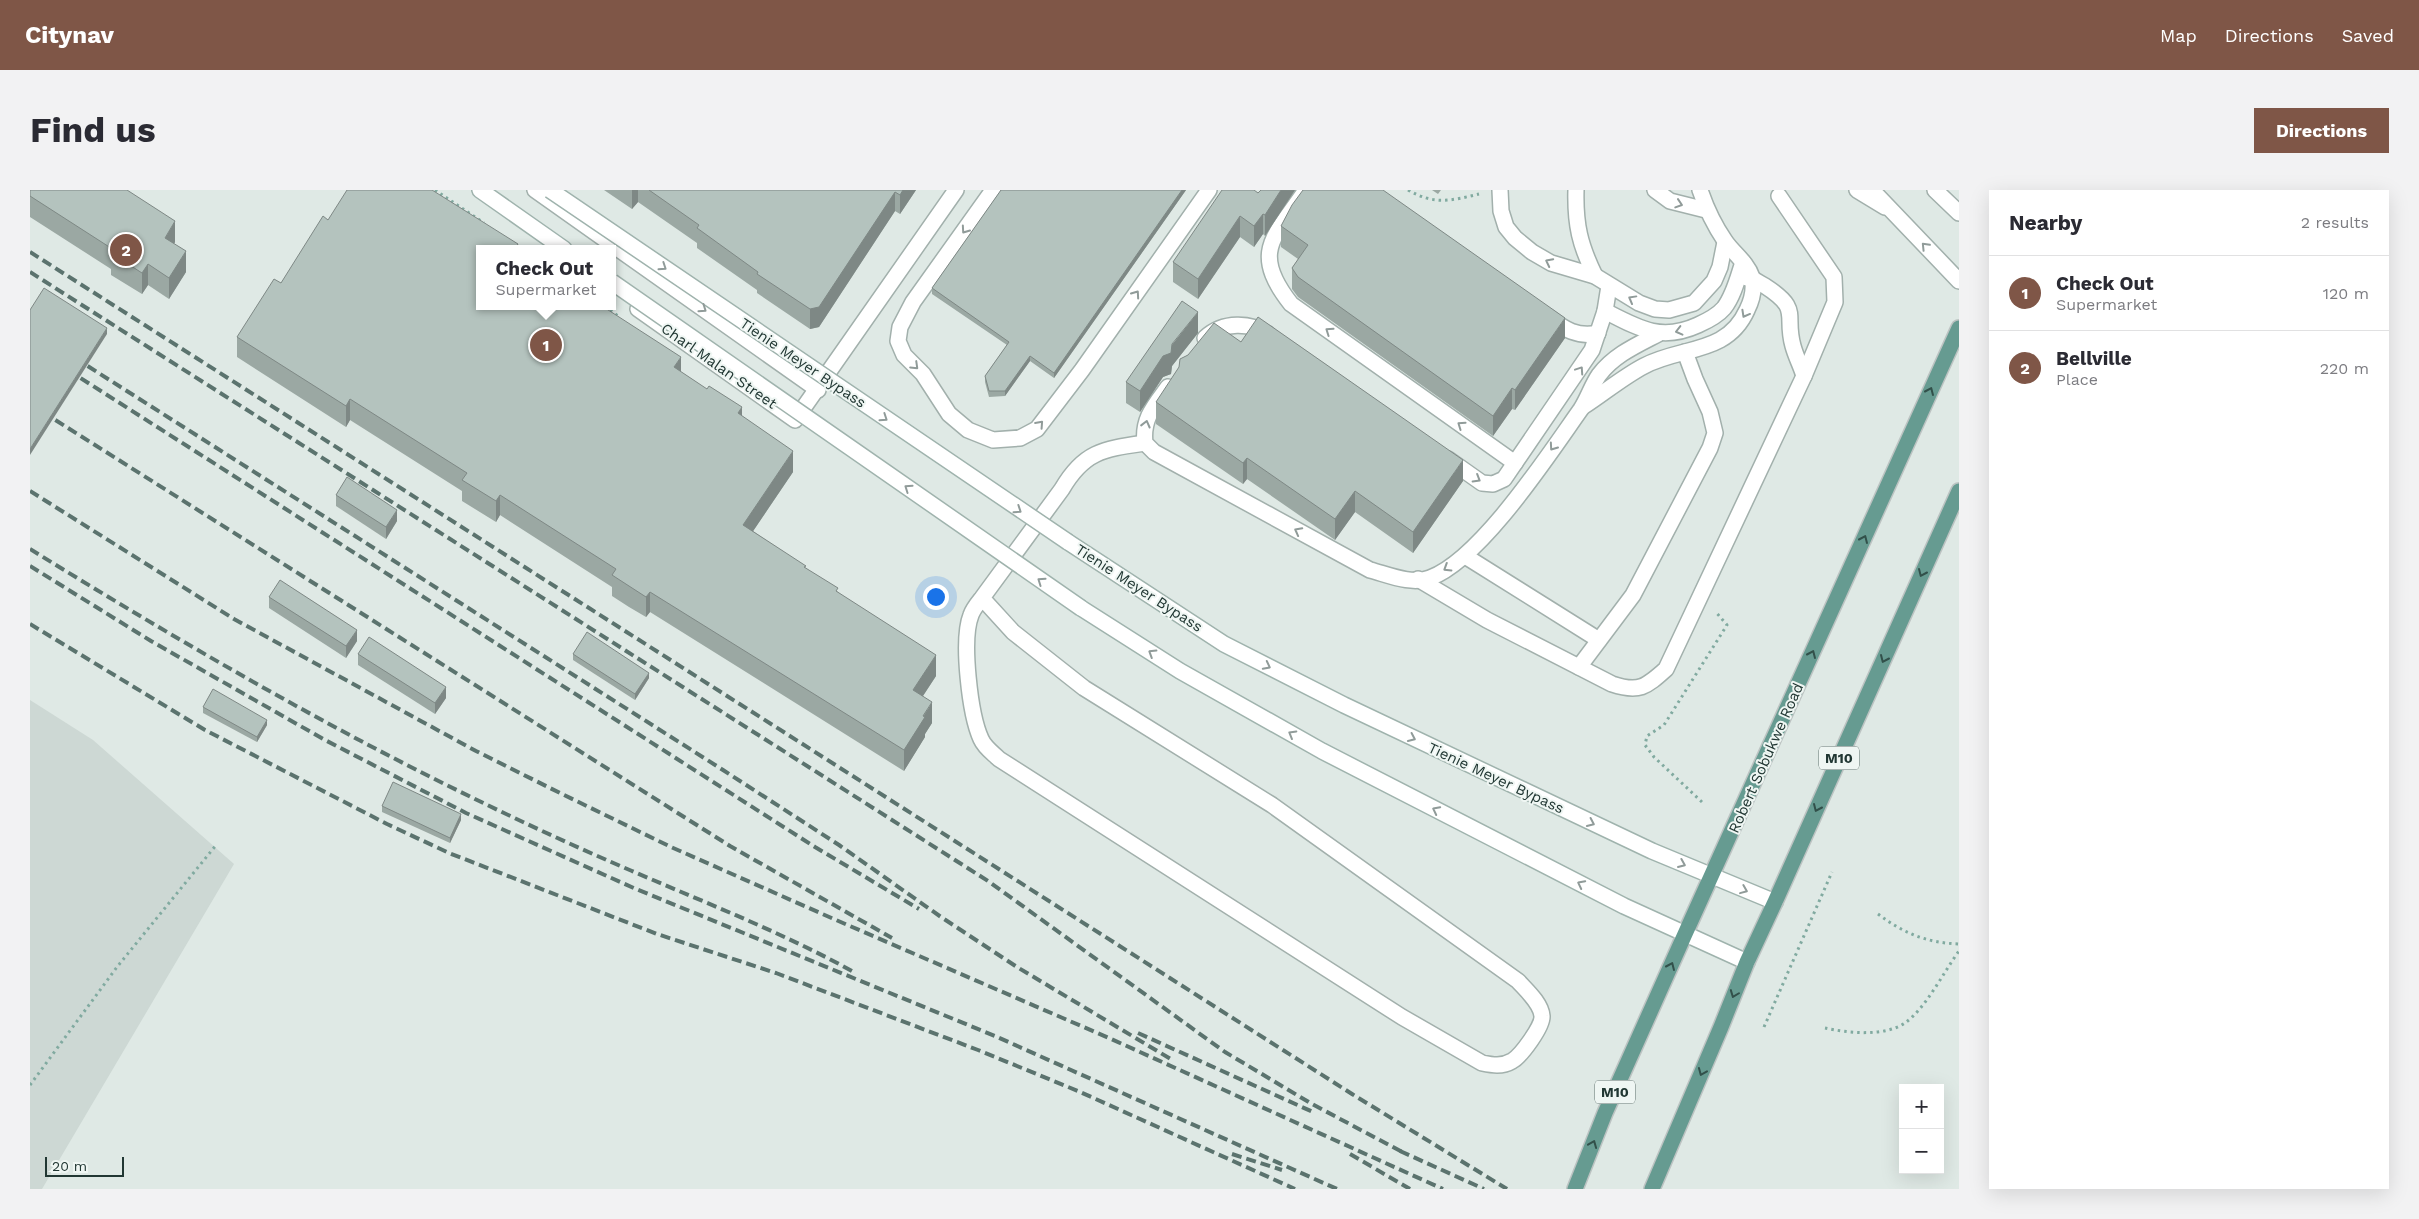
<!DOCTYPE html>
<html lang="en">
<head>
<meta charset="utf-8">
<style>
	:root { --surface:#fff; --page:#f2f2f3; --text:#2b2b33; --muted:#7c7c81; --line:#e1e1e2; --accent:#7f5647 }
	body { margin:0; font-family:"Work Sans",sans-serif; background:var(--page); color:var(--text) }
	.controls { position:absolute; right:15px; bottom:15px; display:grid; overflow:hidden; border-radius:0px; box-shadow:0 5px 20px #0002 }
	.controls button { width:45px; height:45px; display:grid; place-items:center; padding:0; border:0; border-bottom:1px solid var(--line); background:var(--surface); color:var(--text); font:25px sans-serif }
	.scale { position:absolute; left:15px; bottom:12px; width:79px; box-sizing:border-box; padding-left:5px; border:2px solid #213733; border-top:0; font-size:14px; line-height:18px; white-space:nowrap; color:#213733; -webkit-text-stroke:4px #eff6f3; paint-order:stroke }
	.you { position:absolute; left:905px; top:406px; width:18px; height:18px; margin:-12px; border:4px solid #fff; border-radius:50%; background:#1a73e8; box-shadow:0 0 0 8px #1a73e833 }
	.badge { display:grid; place-items:center; width:32px; height:32px; border-radius:50%; background:var(--accent); color:#fff; font-size:16px; font-weight:700 }
	.pin { position:absolute; translate:-50% -50%; border:2px solid #fff; box-shadow:0 1px 5px #0006 }
	.popup { position:absolute; left:446px; top:55px; width:140px; height:65px; box-sizing:border-box; display:grid; place-content:center; border-radius:0px; background:var(--surface); filter:drop-shadow(0 1px 4px #0005); font-size:16px; white-space:nowrap; color:var(--muted) }
	.popup b { font-size:19px; color:var(--text) }
	.popup::after { content:''; position:absolute; left:50%; top:100%; margin-left:-10px; border:10px solid transparent; border-top-color:var(--surface) }
	.list { margin:0; padding:0; list-style:none }
	h2 { display:flex; justify-content:space-between; align-items:center; height:65px; margin:0; padding:0 20px; font-size:21px }
	h2 small { font-size:16px; font-weight:400; color:var(--muted) }
	.list li { display:grid; grid-template-columns:32px 1fr auto; gap:15px; align-items:center; box-sizing:border-box; height:75px; padding:0 20px; border-top:1px solid var(--line) }
	.list b { display:block; font-size:19px; white-space:nowrap }
	.list p { margin:0; font-size:16px; white-space:nowrap; color:var(--muted) }
	.list em { font-size:16px; font-style:normal; color:var(--muted) }
	.map { position:relative; flex:none; width:1929px; height:999px; overflow:hidden; border-radius:0px }
	header { display:flex; align-items:center; gap:30px; box-sizing:border-box; height:70px; padding:0 25px; background:var(--accent); color:#fff }
	header strong { font-size:24px }
	nav { display:flex; gap:28px; margin-inline-start:auto; font-size:18px }
	.intro { display:flex; align-items:center; justify-content:space-between; box-sizing:border-box; height:120px; padding:0 30px }
	h1 { margin:0; font-size:35px }
	.button { padding:12px 22px; border-radius:0px; background:var(--accent); color:#fff; font-size:18px; font-weight:700 }
	main { display:flex; gap:30px; padding:0 30px }
	aside { flex:1; background:var(--surface); border-radius:0px; box-shadow:0 5px 20px #0002 }
	.map>svg:first-child { display:block }
	.built { fill:#cdd8d4 }
	.lines { fill:none; stroke-linecap:round; stroke-linejoin:round }
	.service-casing { stroke:#a2b0ac; stroke-width:18 }
	.minor-casing { stroke:#a2b0ac; stroke-width:18 }
	.secondary-casing { stroke:#9fb3ad; stroke-width:18 }
	.primary-casing { stroke:#bcc3c2; stroke-width:18 }
	.path { stroke:#81aaa0; stroke-width:3; stroke-dasharray:2.5 4; stroke-linecap:butt }
	.service { stroke:#fff; stroke-width:15 }
	.minor { stroke:#fff; stroke-width:15 }
	.secondary { stroke:#fff; stroke-width:15 }
	.primary { stroke:#669b91; stroke-width:15 }
	.rail { stroke:#5b736e; stroke-width:4; stroke-dasharray:10 5; stroke-linecap:butt }
	.secondary-bridge-casing { stroke:#9fb3ad; stroke-width:18; stroke-linecap:butt }
	.secondary-bridge { stroke:#fff; stroke-width:15 }
	.wall { fill:#9ba8a3 }
	.shaded-wall { fill:#7e8885 }
	.building { fill:#b4c3be; stroke:#7e8885 }
	.oneway { stroke:#909b99 }
	.oneway2 { stroke:#32504a }
	.labels { text-anchor:middle; dominant-baseline:central; stroke-width:4; stroke-linejoin:round; paint-order:stroke }
	.shield { fill:#eff6f3; stroke:#5f706d; stroke-width:1 }
	.shield-label { font-size:14px; font-weight:bold; fill:#213733 }
	.street-label { font-size:15px; fill:#213733; stroke:#eff6f3 }
</style>
</head>
<body>
<header>
<strong>Citynav</strong>
<nav><a>Map</a><a>Directions</a><a>Saved</a></nav>
</header>
<div class="intro"><h1>Find us</h1><a class="button">Directions</a></div>
<main>
<div class="map">
<svg width="1929" height="999" viewBox="0 0 1929 999">
	<rect width="100%" height="100%" fill="#dfe9e5"/>
	<path class="built" d="M 0,510 L 63,550 L 204,674 L 12,999 L 0,999 Z"/>
	<g class="lines">
		<defs>
			<g id="service">
				<path d="M 963,0 L 883,112 L 870,137 L 868,151 L 874,165 L 893,184 L 919,224 L 938,240 L 963,250 L 990,248 L 1007,239 L 1052,180 L 1179,0"/>
				<path d="M 1276,0 C 1244,47 1220,62 1261,114 L 1485,273"/>
				<path d="M 1470,0 L 1471,21 L 1476,37 L 1485,48 L 1502,62 L 1521,73 L 1565,86 L 1609,113 L 1625,119 L 1639,120 L 1664,113 L 1684,91 L 1690,77 L 1695,52"/>
				<path d="M 1546,0 C 1545,35 1550,55 1565,86"/>
				<path d="M 1625,0 L 1640,11 L 1676,20"/>
				<path d="M 1827,0 L 1855,17"/>
				<path d="M 1717,88 C 1724,88 1729,93 1735,96 C 1772,120 1754,124 1763,156 C 1766,167 1771,176 1774,186"/>
				<path d="M 1575,121 C 1608,138 1631,152 1668,135 C 1677,131 1688,125 1694,118 C 1704,105 1708,87 1713,72"/>
				<path d="M 1518,127 C 1534,139 1548,148 1568,143"/>
				<path d="M 1175,148 C 1193,131 1221,132 1239,145"/>
				<path d="M 1138,197 C 1124,216 1112,229 1115,253 L 1124,262 L 1340,380 C 1359,385 1381,395 1400,388 C 1451,369 1519,264 1551,219 C 1558,208 1562,195 1569,185 C 1584,165 1607,155 1628,144"/>
				<path d="M 1554,216 C 1574,203 1593,187 1614,176 C 1651,156 1697,165 1717,120 C 1722,110 1725,99 1722,87 C 1717,72 1703,63 1695,51 C 1684,35 1676,18 1670,0"/>
				<path d="M 1418,269 L 1452,293 L 1463,294 L 1474,289 L 1562,160 L 1575,121 L 1579,96"/>
				<path d="M 1435,366 L 1569,450"/>
				<path d="M 1388,389 L 1457,430 L 1582,494 C 1609,503 1616,497 1636,479 L 1774,186 L 1805,112 L 1804,87 L 1749,6"/>
				<path d="M 952,408 L 983,442 L 1054,498 L 1242,615 L 1488,791 C 1496,800 1511,813 1512,826 C 1513,836 1491,866 1482,871 C 1472,877 1462,875 1452,873 L 1372,827 L 969,569 C 963,563 955,558 951,549 C 940,525 931,450 941,425 C 943,419 948,413 952,408 L 1032,299 C 1054,261 1074,259 1115,253"/>
				<path d="M 1549,477 L 1603,405 L 1680,258 L 1685,243 L 1680,222 L 1665,189 L 1655,162"/>
			</g>
			<g id="minor">
				<path d="M 505,0 L 788,200"/>
				<path d="M 1842,0 L 1929,91"/>
				<path d="M 1905,0 L 1929,23"/>
				<path d="M 608,119 L 765,230 L 926,0"/>
			</g>
			<g id="secondary">
				<path d="M 450,0 L 534,59"/>
				<path d="M 1038,352 L 1194,454 L 1314,515 L 1622,661 L 1745,712"/>
				<path d="M 1051,418 L 1150,481 L 1292,561 L 1594,716 L 1717,772"/>
			</g>
			<g id="primary">
				<path d="M 1545,999 L 1575,923 L 1655,744 L 1929,138"/>
				<path d="M 1622,999 L 1691,837 L 1717,772 L 1745,712 L 1929,301"/>
			</g>
		</defs>
		<use href="#service" class="service-casing"/>
		<use href="#minor" class="minor-casing"/>
		<use href="#secondary" class="secondary-casing"/>
		<use href="#primary" class="primary-casing"/>
		<g class="path">
			<path d="M 405,0 L 454,33"/>
			<path d="M 1378,0 C 1404,15 1420,11 1449,4"/>
			<path d="M 575,116 L 588,126"/>
			<path d="M 1672,612 L 1624,567 L 1615,555 L 1617,546 L 1634,535 L 1697,435 L 1685,421"/>
			<path d="M 1848,724 C 1873,743 1897,753 1929,754"/>
			<path d="M 1734,837 L 1802,682"/>
			<path d="M 1795,838 C 1818,843 1854,847 1875,833 C 1896,818 1913,783 1929,761"/>
			<path d="M 0,895 L 87,777 L 187,654"/>
		</g>
		<use href="#service" class="service"/>
		<use href="#minor" class="minor"/>
		<use href="#secondary" class="secondary"/>
		<use href="#primary" class="primary"/>
		<g class="rail">
			<path d="M 0,62 L 1322,904 L 1477,999"/>
			<path d="M 0,82 L 958,691 L 1195,862 L 1282,914 L 1376,964"/>
			<path d="M 45,168 L 693,580 L 809,655 L 911,727 L 987,777 L 1144,871"/>
			<path d="M 38,180 L 785,657 L 889,719"/>
			<path d="M 0,214 L 700,656 L 862,748"/>
			<path d="M 0,301 L 204,429 L 446,561 L 530,603 L 641,657 L 806,730 L 1079,848 L 1413,999"/>
			<path d="M 0,359 C 144,448 289,533 441,607 C 494,633 548,658 602,681 C 676,713 751,742 822,781"/>
			<path d="M 0,376 L 121,451 L 295,550 L 436,623 L 606,699 L 965,846 L 1307,999"/>
			<path d="M 0,434 L 175,540 L 357,634 L 419,663 L 627,744 L 746,783 L 948,860 L 1048,901 L 1265,999"/>
			<path d="M 1108,843 L 1283,922"/>
			<path d="M 1370,961 L 1454,999"/>
			<path d="M 1202,964 L 1252,980"/>
			<path d="M 1320,964 L 1380,999"/>
		</g>
		<defs>
			<g id="secondary-bridge">
				<path d="M 520,0 L 1038,352"/>
				<path d="M 582,92 L 1051,418"/>
			</g>
		</defs>
		<use href="#secondary-bridge" class="secondary-bridge-casing"/>
		<use href="#secondary-bridge" class="secondary-bridge"/>
	</g>
	<g class="wall">
		<path d="M 0,0 L 145,52 L 144,54 L 156,82 L 139,109 L 118,95 L 112,104 L 81,85 L 81,79 L 0,27 Z"/>
		<path d="M 574,0 L 886,0 L 870,24 L 865,21 L 789,137 L 780,139 L 727,103 L 727,100 L 667,58 L 667,53 L 608,12 L 602,19 Z"/>
		<path d="M 971,0 L 1156,0 L 1024,188 L 1000,171 L 975,206 L 959,207 L 955,192 L 955,186 L 977,155 L 902,104 L 902,98 Z"/>
		<path d="M 1265,0 L 1235,46 L 1233,44 L 1224,57 L 1210,47 L 1168,109 L 1143,92 L 1143,72 L 1228,3 Z"/>
		<path d="M 1402,0 L 1411,0 L 1408,4 Z"/>
		<path d="M 298,30 L 488,59 L 450,59 L 651,182 L 712,226 L 763,282 L 723,341 L 776,378 L 808,402 L 906,486 L 893,506 L 902,533 L 895,544 L 895,547 L 874,581 L 620,422 L 616,427 L 599,417 L 582,406 L 582,397 L 470,325 L 466,332 L 432,311 L 432,301 L 320,230 L 316,237 L 207,167 L 207,147 L 251,93 Z"/>
		<path d="M 1251,36 L 1535,148 L 1485,220 L 1482,219 L 1463,246 L 1268,107 L 1262,99 L 1262,78 L 1268,69 L 1251,57 Z"/>
		<path d="M 1168,143 L 1142,176 L 1141,184 L 1133,187 L 1110,222 L 1096,213 L 1096,192 Z"/>
		<path d="M 1211,152 L 1433,291 L 1383,363 L 1325,322 L 1305,350 L 1217,289 L 1213,294 L 1126,234 L 1126,212 Z"/>
		<path d="M 306,305 L 367,331 L 356,349 L 306,316 Z"/>
		<path d="M 239,407 L 327,451 L 316,468 L 239,418 Z"/>
		<path d="M 328,464 L 416,508 L 405,524 L 328,475 Z"/>
		<path d="M 543,464 L 619,488 L 605,510 L 543,470 Z"/>
		<path d="M 173,517 L 237,535 L 227,552 L 173,523 Z"/>
		<path d="M 352,616 L 431,630 L 420,653 L 352,622 Z"/>
	</g>
	<g class="shaded-wall">
		<path d="M 602,0 L 608,0 L 608,12 L 602,19 Z"/>
		<path d="M 873,0 L 886,0 L 870,24 L 870,5 Z"/>
		<path d="M 1152,0 L 1156,0 L 1024,188 L 1024,183 Z"/>
		<path d="M 1251,0 L 1265,0 L 1235,46 L 1235,25 Z"/>
		<path d="M 865,2 L 865,21 L 789,137 L 780,139 L 780,119 Z"/>
		<path d="M 1233,24 L 1233,44 L 1224,57 L 1224,36 Z"/>
		<path d="M 1210,26 L 1210,47 L 1168,109 L 1168,89 Z"/>
		<path d="M 145,31 L 145,52 L 135,69 L 135,48 Z"/>
		<path d="M 156,61 L 156,82 L 139,109 L 139,88 Z"/>
		<path d="M 118,74 L 118,95 L 112,104 L 112,83 Z"/>
		<path d="M 1168,122 L 1168,143 L 1142,176 L 1141,184 L 1133,187 L 1110,222 L 1110,201 L 1133,166 Z"/>
		<path d="M 1535,128 L 1535,148 L 1485,220 L 1485,200 Z"/>
		<path d="M 77,138 L 77,144 L 0,265 L 0,259 Z"/>
		<path d="M 1000,166 L 1000,171 L 975,206 L 975,201 Z"/>
		<path d="M 651,167 L 651,188 L 644,177 Z"/>
		<path d="M 1482,198 L 1482,219 L 1463,246 L 1463,226 Z"/>
		<path d="M 320,209 L 320,230 L 316,237 L 316,216 Z"/>
		<path d="M 712,217 L 712,237 L 708,223 Z"/>
		<path d="M 763,261 L 763,282 L 713,356 L 713,335 Z"/>
		<path d="M 1217,268 L 1217,289 L 1213,294 L 1213,273 Z"/>
		<path d="M 1433,270 L 1433,291 L 1383,363 L 1383,342 Z"/>
		<path d="M 1325,301 L 1325,322 L 1305,350 L 1305,329 Z"/>
		<path d="M 470,305 L 470,325 L 466,332 L 466,311 Z"/>
		<path d="M 367,320 L 367,331 L 356,349 L 356,337 Z"/>
		<path d="M 620,402 L 620,422 L 616,427 L 616,407 Z"/>
		<path d="M 327,440 L 327,451 L 316,468 L 316,456 Z"/>
		<path d="M 906,465 L 906,486 L 883,521 L 883,500 Z"/>
		<path d="M 619,483 L 619,488 L 605,510 L 605,504 Z"/>
		<path d="M 416,497 L 416,508 L 405,524 L 405,513 Z"/>
		<path d="M 902,512 L 902,533 L 895,544 L 895,547 L 874,581 L 874,560 Z"/>
		<path d="M 237,530 L 237,535 L 227,552 L 227,547 Z"/>
		<path d="M 431,624 L 431,630 L 420,653 L 420,648 Z"/>
	</g>
	<g class="building">
		<path d="M 0,0 L 97,0 L 145,31 L 135,48 L 156,61 L 139,88 L 118,74 L 112,83 L 81,63 L 84,60 L 0,6 Z"/>
		<path d="M 317,0 L 402,0 L 488,54 L 485,59 L 450,59 L 450,116 L 572,116 L 651,167 L 644,177 L 677,199 L 679,196 L 712,217 L 708,223 L 763,261 L 713,335 L 776,376 L 774,377 L 808,398 L 806,401 L 906,465 L 883,500 L 902,512 L 893,526 L 895,527 L 874,560 L 620,402 L 616,407 L 582,385 L 586,379 L 470,305 L 466,311 L 432,290 L 437,283 L 320,209 L 316,216 L 207,147 L 244,89 L 251,93 L 293,26 L 298,30 Z"/>
		<path d="M 619,0 L 873,0 L 870,5 L 865,2 L 789,117 L 780,119 L 727,84 L 728,82 L 667,38 L 669,35 Z"/>
		<path d="M 971,0 L 1152,0 L 1024,183 L 1000,166 L 975,201 L 959,201 L 955,186 L 979,152 L 902,98 Z"/>
		<path d="M 1192,0 L 1224,0 L 1228,3 L 1231,0 L 1251,0 L 1235,25 L 1233,24 L 1224,36 L 1210,26 L 1168,89 L 1143,72 Z"/>
		<path d="M 1273,0 L 1353,0 L 1535,128 L 1485,200 L 1482,198 L 1463,226 L 1268,87 L 1262,78 L 1278,55 L 1251,36 L 1262,15 Z"/>
		<path d="M 14,98 L 77,138 L 0,259 L 0,120 Z"/>
		<path d="M 1152,111 L 1168,122 L 1142,154 L 1141,163 L 1133,166 L 1110,201 L 1096,192 Z"/>
		<path d="M 1228,127 L 1433,270 L 1383,342 L 1325,301 L 1305,329 L 1217,268 L 1213,273 L 1126,212 L 1149,177 L 1150,169 L 1158,165 L 1184,133 L 1211,152 Z"/>
		<path d="M 317,287 L 367,320 L 356,337 L 306,305 Z"/>
		<path d="M 250,390 L 327,440 L 316,456 L 239,407 Z"/>
		<path d="M 557,442 L 619,483 L 605,504 L 543,464 Z"/>
		<path d="M 339,447 L 416,497 L 405,513 L 328,464 Z"/>
		<path d="M 183,499 L 237,530 L 227,547 L 173,517 Z"/>
		<path d="M 363,592 L 431,624 L 420,648 L 352,616 Z"/>
	</g>
	<defs><path id="oneway-chevron" d="M-2-3.5L2.5 0L-2 3.5" fill="none" stroke-width="1.6" stroke-linecap="round" stroke-linejoin="round" transform="scale(1.25)"/></defs>
	<g class="oneway">
		<use href="#oneway-chevron" transform="translate(1649 14) rotate(18)"/>
		<use href="#oneway-chevron" transform="translate(935 40) rotate(125)"/>
		<use href="#oneway-chevron" transform="translate(1895 56) rotate(-134)"/>
		<use href="#oneway-chevron" transform="translate(1519 72) rotate(-153)"/>
		<use href="#oneway-chevron" transform="translate(633 77) rotate(34)"/>
		<use href="#oneway-chevron" transform="translate(1106 104) rotate(-55)"/>
		<use href="#oneway-chevron" transform="translate(1602 109) rotate(-151)"/>
		<use href="#oneway-chevron" transform="translate(673 119) rotate(35)"/>
		<use href="#oneway-chevron" transform="translate(1715 124) rotate(119)"/>
		<use href="#oneway-chevron" transform="translate(1299 141) rotate(-145)"/>
		<use href="#oneway-chevron" transform="translate(1649 141) rotate(166)"/>
		<use href="#oneway-chevron" transform="translate(885 176) rotate(44)"/>
		<use href="#oneway-chevron" transform="translate(1550 180) rotate(-56)"/>
		<use href="#oneway-chevron" transform="translate(854 228) rotate(34)"/>
		<use href="#oneway-chevron" transform="translate(1010 234) rotate(-48)"/>
		<use href="#oneway-chevron" transform="translate(1116 234) rotate(-76)"/>
		<use href="#oneway-chevron" transform="translate(1431 235) rotate(-145)"/>
		<use href="#oneway-chevron" transform="translate(1523 257) rotate(125)"/>
		<use href="#oneway-chevron" transform="translate(1447 289) rotate(31)"/>
		<use href="#oneway-chevron" transform="translate(878 298) rotate(-145)"/>
		<use href="#oneway-chevron" transform="translate(988 320) rotate(34)"/>
		<use href="#oneway-chevron" transform="translate(1268 341) rotate(-152)"/>
		<use href="#oneway-chevron" transform="translate(1417 378) rotate(148)"/>
		<use href="#oneway-chevron" transform="translate(1011 391) rotate(-145)"/>
		<use href="#oneway-chevron" transform="translate(1122 463) rotate(-148)"/>
		<use href="#oneway-chevron" transform="translate(1237 476) rotate(27)"/>
		<use href="#oneway-chevron" transform="translate(1262 544) rotate(-150)"/>
		<use href="#oneway-chevron" transform="translate(1382 548) rotate(25)"/>
		<use href="#oneway-chevron" transform="translate(1406 620) rotate(-153)"/>
		<use href="#oneway-chevron" transform="translate(1561 633) rotate(25)"/>
		<use href="#oneway-chevron" transform="translate(1652 674) rotate(23)"/>
		<use href="#oneway-chevron" transform="translate(1551 694) rotate(-153)"/>
		<use href="#oneway-chevron" transform="translate(1714 700) rotate(22)"/>
	</g>
	<g class="oneway2">
		<use href="#oneway-chevron" transform="translate(1900 201) rotate(-66)"/>
		<use href="#oneway-chevron" transform="translate(1834 349) rotate(-66)"/>
		<use href="#oneway-chevron" transform="translate(1892 383) rotate(114)"/>
		<use href="#oneway-chevron" transform="translate(1782 464) rotate(-66)"/>
		<use href="#oneway-chevron" transform="translate(1854 469) rotate(114)"/>
		<use href="#oneway-chevron" transform="translate(1787 618) rotate(114)"/>
		<use href="#oneway-chevron" transform="translate(1641 776) rotate(-66)"/>
		<use href="#oneway-chevron" transform="translate(1704 804) rotate(111)"/>
		<use href="#oneway-chevron" transform="translate(1672 882) rotate(113)"/>
		<use href="#oneway-chevron" transform="translate(1563 954) rotate(-68)"/>
	</g>
	<g class="labels">
		<g class="shield">
			<rect x="1789" y="556.5" width="40" height="23" rx="4"/>
			<rect x="1565" y="890.5" width="40" height="23" rx="4"/>
		</g>
		<g class="shield-label">
			<text x="1809" y="568">M10</text>
			<text x="1585" y="902">M10</text>
		</g>
		<g class="street-label">
			<text transform="translate(773 173) rotate(34)">Tienie Meyer Bypass</text>
			<text transform="translate(689 176) rotate(35)">Charl Malan Street</text>
			<text transform="translate(1109 398) rotate(33)">Tienie Meyer Bypass</text>
			<text transform="translate(1736 568) rotate(-66)">Robert Sobukwe Road</text>
			<text transform="translate(1466 588) rotate(25)">Tienie Meyer Bypass</text>
		</g>
	</g>
</svg>
<div class="controls">
<button>+</button>
<button>−</button>
</div>
<div class="scale">20 m</div>
<div class="you"></div>
<div class="pin badge" style="left:516px;top:155px">1</div>
<div class="popup"><b>Check Out</b>Supermarket</div>
<div class="pin badge" style="left:96px;top:60px">2</div>
</div>
<aside>
<h2>Nearby<small>2 results</small></h2>
<ul class="list">
<li><span class="badge">1</span><div><b>Check Out</b><p>Supermarket</p></div><em>120 m</em></li>
<li><span class="badge">2</span><div><b>Bellville</b><p>Place</p></div><em>220 m</em></li>
</ul>
</aside>
</main>
</body>
</html>
